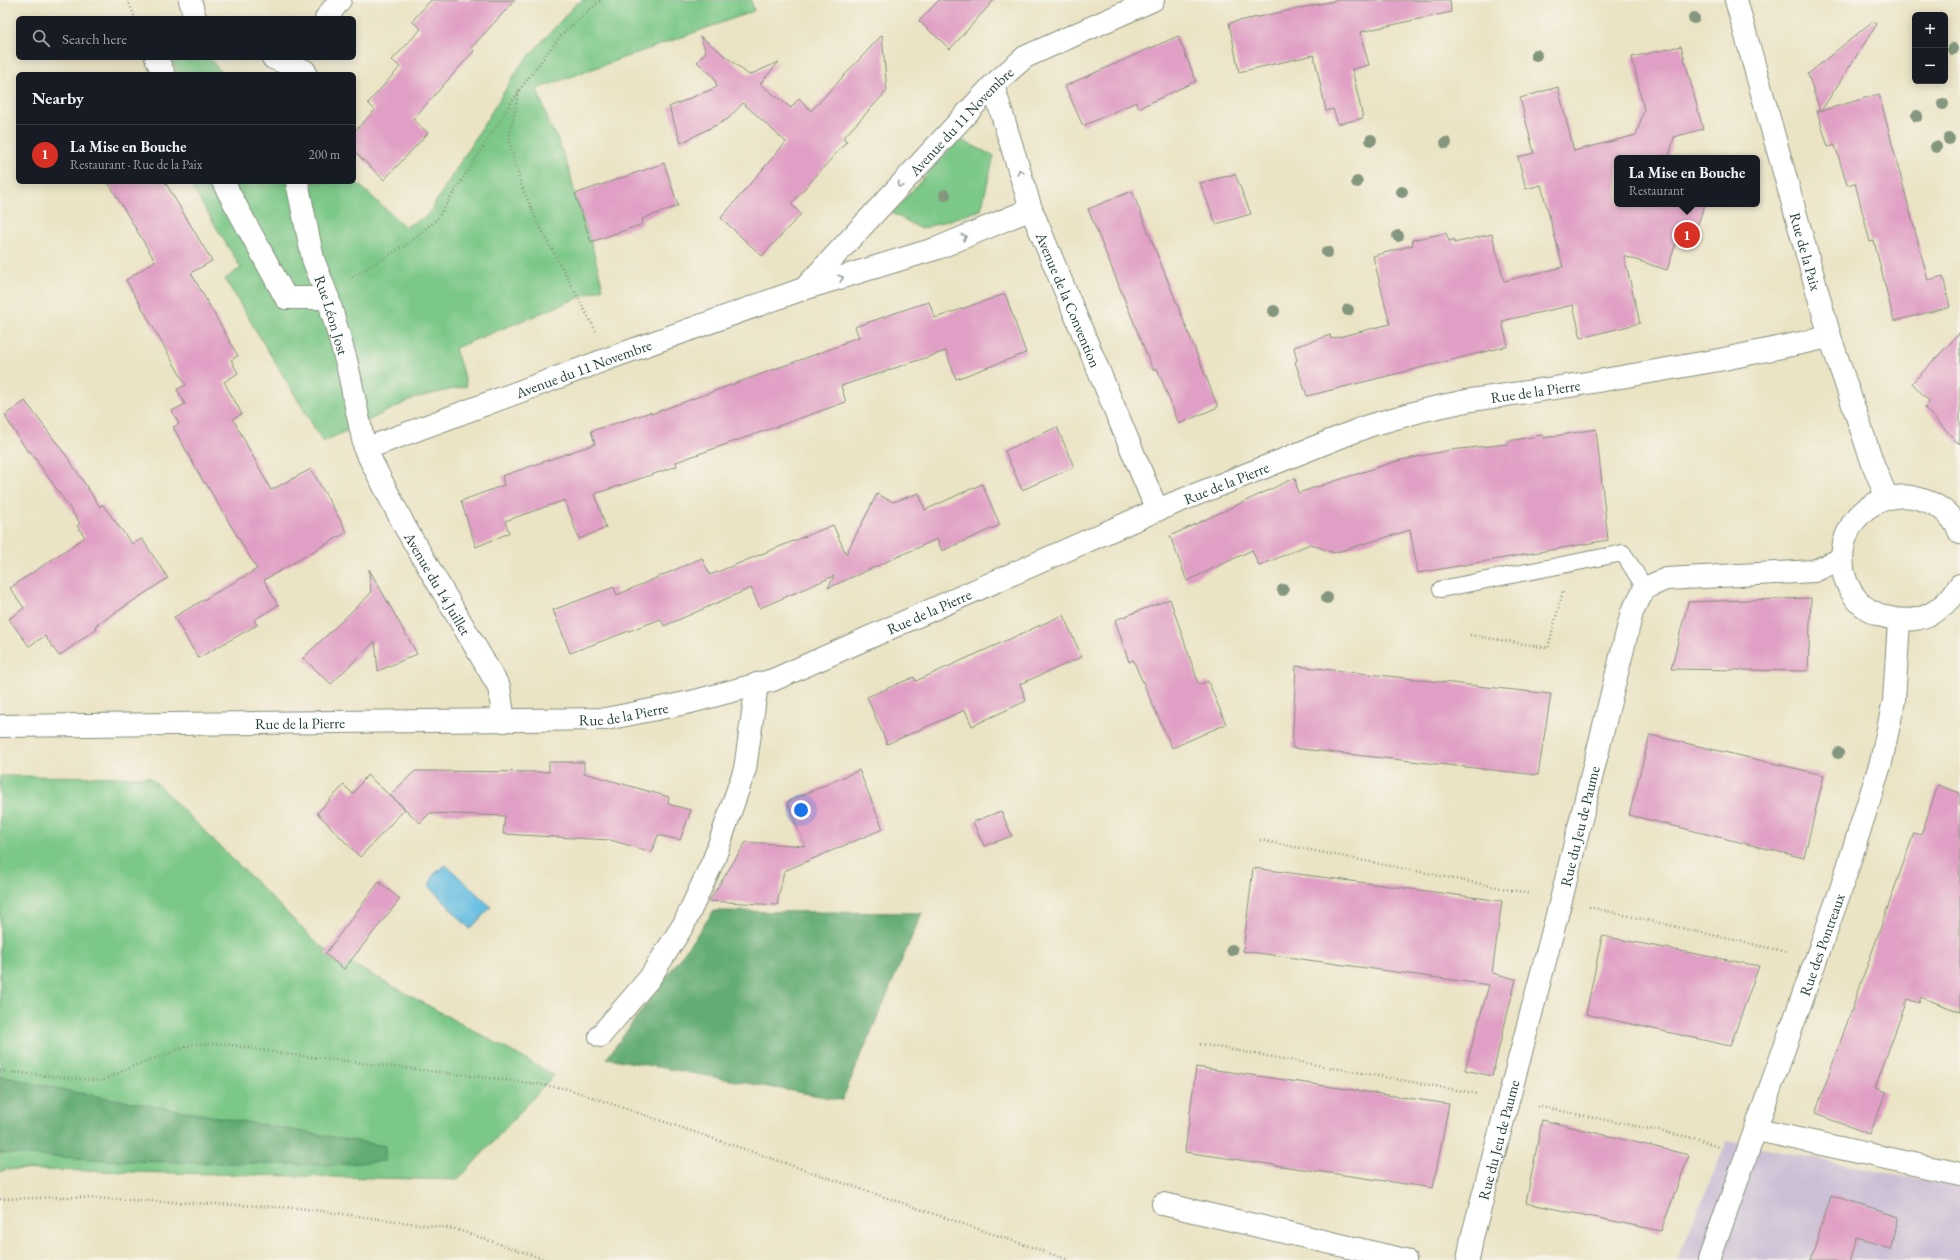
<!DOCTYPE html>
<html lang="en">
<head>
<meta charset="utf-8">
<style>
	:root { --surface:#171b24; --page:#20242c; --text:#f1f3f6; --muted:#9ea1a6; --line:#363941; --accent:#d93025 }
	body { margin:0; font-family:"EB Garamond",serif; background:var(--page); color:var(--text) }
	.controls { position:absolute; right:12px; top:12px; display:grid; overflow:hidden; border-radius:6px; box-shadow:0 2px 10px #0003 }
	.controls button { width:36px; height:36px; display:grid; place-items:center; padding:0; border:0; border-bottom:1px solid var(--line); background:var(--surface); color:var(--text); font:20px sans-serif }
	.you { position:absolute; left:801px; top:810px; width:14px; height:14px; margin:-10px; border:3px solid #fff; border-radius:50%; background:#1a73e8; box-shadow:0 0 0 6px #1a73e833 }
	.badge { display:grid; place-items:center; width:26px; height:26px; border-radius:50%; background:var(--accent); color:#fff; font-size:13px; font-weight:700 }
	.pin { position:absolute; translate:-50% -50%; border:2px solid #fff; box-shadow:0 1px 4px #0006 }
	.popup { position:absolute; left:1614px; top:155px; width:146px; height:52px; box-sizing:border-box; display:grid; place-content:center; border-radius:6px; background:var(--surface); filter:drop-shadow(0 1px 3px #0005); font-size:13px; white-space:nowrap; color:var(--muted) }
	.popup b { font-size:15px; color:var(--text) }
	.popup::after { content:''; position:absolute; left:50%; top:100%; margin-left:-8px; border:8px solid transparent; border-top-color:var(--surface) }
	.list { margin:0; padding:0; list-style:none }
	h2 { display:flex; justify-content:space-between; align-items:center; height:52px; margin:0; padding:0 16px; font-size:17px }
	h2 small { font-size:13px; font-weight:400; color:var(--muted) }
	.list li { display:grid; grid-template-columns:26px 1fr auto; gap:12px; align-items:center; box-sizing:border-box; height:60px; padding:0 16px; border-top:1px solid var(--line) }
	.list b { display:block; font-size:15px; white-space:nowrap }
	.list p { margin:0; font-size:13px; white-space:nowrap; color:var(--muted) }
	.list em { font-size:13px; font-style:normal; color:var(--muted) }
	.icon { flex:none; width:22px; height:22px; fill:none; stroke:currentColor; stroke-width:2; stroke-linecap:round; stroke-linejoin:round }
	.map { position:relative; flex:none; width:1960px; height:1260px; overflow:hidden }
	.search { position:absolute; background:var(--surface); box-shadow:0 2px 10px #0003; left:16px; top:16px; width:340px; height:44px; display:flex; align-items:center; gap:10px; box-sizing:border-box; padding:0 14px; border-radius:6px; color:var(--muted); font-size:15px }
	.panel { position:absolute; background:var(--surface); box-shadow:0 2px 10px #0003; left:16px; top:72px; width:340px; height:112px; border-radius:6px }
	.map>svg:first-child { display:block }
	.industrial { fill:#cbbfd5 }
	.green { fill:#7bc888; stroke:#4d825e }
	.forest { fill:#64ac74; stroke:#427454 }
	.water { fill:#65bee2; stroke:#427e8b }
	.building { fill:#e09fc4 }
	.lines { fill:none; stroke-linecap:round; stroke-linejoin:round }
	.service-casing { stroke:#84907c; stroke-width:18 }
	.minor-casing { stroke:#84907c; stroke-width:24 }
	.tertiary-casing { stroke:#84907c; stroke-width:24 }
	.path { stroke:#84907c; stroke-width:2.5; stroke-dasharray:1 3; stroke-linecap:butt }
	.service { stroke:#fff; stroke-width:16 }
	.minor { stroke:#fff; stroke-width:22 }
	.tertiary { stroke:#fff; stroke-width:22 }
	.tree { fill:#84977e }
	.oneway { stroke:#8f9e9a }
	.labels { text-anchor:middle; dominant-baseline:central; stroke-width:3; stroke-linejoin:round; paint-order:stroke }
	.street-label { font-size:15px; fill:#1f3d34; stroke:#f7f3e8 }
</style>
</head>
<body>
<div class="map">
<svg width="1960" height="1260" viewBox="0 0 1960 1260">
	<rect width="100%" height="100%" fill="#f7f3e8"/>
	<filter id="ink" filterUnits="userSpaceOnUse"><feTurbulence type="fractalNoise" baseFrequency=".025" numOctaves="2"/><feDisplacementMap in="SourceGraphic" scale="8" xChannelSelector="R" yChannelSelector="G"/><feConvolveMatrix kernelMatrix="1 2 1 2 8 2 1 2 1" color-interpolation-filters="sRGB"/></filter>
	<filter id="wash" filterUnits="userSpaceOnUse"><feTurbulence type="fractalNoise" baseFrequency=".012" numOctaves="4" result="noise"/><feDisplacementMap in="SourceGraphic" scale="16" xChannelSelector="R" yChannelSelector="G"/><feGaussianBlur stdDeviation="0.9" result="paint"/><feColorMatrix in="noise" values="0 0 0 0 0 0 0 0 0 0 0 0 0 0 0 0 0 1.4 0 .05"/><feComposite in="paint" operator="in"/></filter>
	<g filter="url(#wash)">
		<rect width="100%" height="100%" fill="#eae3c4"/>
		<path class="industrial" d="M 1727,1141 L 1960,1188 L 1960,1260 L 1677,1260 Z"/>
		<g class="green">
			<path d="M 583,0 L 751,0 L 754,11 L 537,89 L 550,125 L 556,135 L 570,173 L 575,194 L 591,242 L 603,288 L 455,348 L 467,386 L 415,398 L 323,442 L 225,279 L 241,268 L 191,186 L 198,182 L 354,182 L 354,180 L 405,227 L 427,216 L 520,66 L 575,5 Z"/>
			<path d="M 170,58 L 210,58 L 222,74 L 179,74 Z"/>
			<path d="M 959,139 L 994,156 L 981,210 L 921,229 L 892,213 Z"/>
			<path d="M 0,776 L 150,777 L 320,946 L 554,1075 L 458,1180 L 7,1169 L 0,1172 Z"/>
		</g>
		<g class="forest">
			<path d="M 714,911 L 922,913 L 842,1100 L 607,1058 Z"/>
			<path d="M 0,1076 L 79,1093 L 385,1146 L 385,1161 L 333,1165 L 122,1161 L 0,1153 Z"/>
		</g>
		<path class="water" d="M 446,865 L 491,907 L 470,929 L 429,886 L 434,874 Z"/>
		<g id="blocks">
			<g class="building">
				<path d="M 431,0 L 515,0 L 471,48 L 474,51 L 413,119 L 428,133 L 384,180 L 354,151 L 354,132 L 375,110 L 368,103 L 400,67 L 392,60 L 421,29 L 412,21 Z"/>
				<path d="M 939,0 L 994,0 L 950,49 L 919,21 Z"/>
				<path d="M 1339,0 L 1450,0 L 1451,12 L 1360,32 L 1369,65 L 1352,69 L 1363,118 L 1338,124 L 1333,109 L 1326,111 L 1314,55 L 1239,72 L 1229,23 Z"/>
				<path d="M 1873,21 L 1877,24 L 1821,111 L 1879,94 L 1928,280 L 1943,276 L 1950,307 L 1894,321 L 1874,241 L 1870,242 L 1855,183 L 1847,185 L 1835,145 L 1828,147 L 1817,111 L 1820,111 L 1808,74 Z"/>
				<path d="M 882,35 L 887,91 L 843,138 L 847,141 L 791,204 L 801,214 L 762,256 L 721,218 L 786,142 L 743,103 L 728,119 L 681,143 L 669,107 L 717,87 L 714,77 L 697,62 L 706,52 L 700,36 L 749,75 L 779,62 L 760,84 L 791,108 L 799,98 L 811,111 Z"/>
				<path d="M 1178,36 L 1196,81 L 1139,108 L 1136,102 L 1083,126 L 1065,86 Z"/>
				<path d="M 1681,46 L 1703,129 L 1674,137 L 1669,158 L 1617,158 L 1617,204 L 1705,204 L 1695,232 L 1677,240 L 1667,270 L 1624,256 L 1640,323 L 1581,338 L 1573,305 L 1502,321 L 1508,346 L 1307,396 L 1295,362 L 1297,361 L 1294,347 L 1330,335 L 1331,339 L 1390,324 L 1373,256 L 1413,245 L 1412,240 L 1446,233 L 1449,241 L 1454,239 L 1454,243 L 1492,234 L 1504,281 L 1563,267 L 1541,185 L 1526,189 L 1518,157 L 1534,153 L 1520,98 L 1558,87 L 1574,151 L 1636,135 L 1644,110 L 1632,57 Z"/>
				<path d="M 664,163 L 678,206 L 642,219 L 643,224 L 591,242 L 575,194 Z"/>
				<path d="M 1235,174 L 1251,214 L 1216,224 L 1200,183 Z"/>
				<path d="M 108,182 L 165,182 L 212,261 L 191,273 L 238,356 L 231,360 L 238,373 L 224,382 L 242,414 L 233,419 L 271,490 L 311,469 L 347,532 L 264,580 L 278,605 L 254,620 L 257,625 L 198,658 L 174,617 L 257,569 L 205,482 L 204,483 L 173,427 L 179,424 L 172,411 L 185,404 L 177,389 L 186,385 L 126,280 L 155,261 Z"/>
				<path d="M 1132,191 L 1218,407 L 1179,424 L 1157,368 L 1153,370 L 1088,209 Z"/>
				<path d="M 1005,294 L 1026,353 L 956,379 L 946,351 L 841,386 L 846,402 L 676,462 L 677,466 L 595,494 L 606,528 L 579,539 L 565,500 L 505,521 L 509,533 L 476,547 L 461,501 L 504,485 L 502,476 L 595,444 L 591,431 L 651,412 L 651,414 L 844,344 L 844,342 L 859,337 L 855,327 L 915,306 L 929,302 L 935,318 Z"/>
				<path d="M 1960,333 L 1960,445 L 1925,408 L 1929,401 L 1912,383 Z"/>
				<path d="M 25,401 L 68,458 L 100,507 L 102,504 L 132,544 L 142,539 L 168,578 L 95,626 L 97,628 L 59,656 L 45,636 L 29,646 L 9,619 L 24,608 L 10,588 L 85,537 L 77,526 L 80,523 L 30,451 L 28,452 L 6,418 L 7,417 L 5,415 Z"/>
				<path d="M 1057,427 L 1074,467 L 1022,490 L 1005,451 Z"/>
				<path d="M 1596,429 L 1608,540 L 1418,573 L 1410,530 L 1334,553 L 1310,544 L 1259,566 L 1252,550 L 1187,581 L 1170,536 L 1295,478 L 1298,493 L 1397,461 L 1450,450 L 1508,444 L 1508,441 L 1543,435 L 1544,438 Z"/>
				<path d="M 982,484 L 1000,525 L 942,551 L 937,539 L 828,588 L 834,576 L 760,608 L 751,588 L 664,626 L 661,619 L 570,653 L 553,610 L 614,587 L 617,595 L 702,558 L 710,575 L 833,525 L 846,554 L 877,494 L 893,502 L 919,493 L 925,510 Z"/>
				<path d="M 369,569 L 417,654 L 378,671 L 375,641 L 331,684 L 303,658 L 371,593 Z"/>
				<path d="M 1811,598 L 1808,671 L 1671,669 L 1688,602 Z"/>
				<path d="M 1170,599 L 1199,685 L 1208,681 L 1226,724 L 1172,748 L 1133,660 L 1129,662 L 1115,620 Z"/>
				<path d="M 1063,615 L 1082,657 L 1020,684 L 1026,701 L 972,726 L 965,710 L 887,744 L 867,697 L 914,677 L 916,681 Z"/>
				<path d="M 1296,666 L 1551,694 L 1538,775 L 1292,748 Z"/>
				<path d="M 1650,735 L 1824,775 L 1804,858 L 1629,815 Z"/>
				<path d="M 549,762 L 584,762 L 584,773 L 669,797 L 668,804 L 691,810 L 680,840 L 658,835 L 652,852 L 610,840 L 503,834 L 505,816 L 430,813 L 420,823 L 390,795 L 415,771 L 549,772 Z"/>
				<path d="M 859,770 L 883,829 L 784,871 L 777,905 L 709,901 L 746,842 L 805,846 L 787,802 Z"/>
				<path d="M 367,775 L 405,809 L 360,857 L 317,813 L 344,785 L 353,794 Z"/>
				<path d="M 1938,785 L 1960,793 L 1960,1012 L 1921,997 L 1919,1003 L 1907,999 L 1875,1088 L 1886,1092 L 1870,1134 L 1815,1114 L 1914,833 L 1921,835 Z"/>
				<path d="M 1001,811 L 1012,836 L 984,846 L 973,822 Z"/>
				<path d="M 1253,868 L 1502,901 L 1492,973 L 1516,979 L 1492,1076 L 1465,1070 L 1489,985 L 1243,951 Z"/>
				<path d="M 379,882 L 400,899 L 344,969 L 325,954 Z"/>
				<path d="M 1602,936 L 1759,966 L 1730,1046 L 1586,1014 Z"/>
				<path d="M 1196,1067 L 1449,1104 L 1433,1188 L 1185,1152 Z"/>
				<path d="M 1542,1120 L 1689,1155 L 1661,1231 L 1526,1203 Z"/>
				<path d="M 1831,1195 L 1899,1216 L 1889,1248 L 1857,1239 L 1850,1260 L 1811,1260 Z"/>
			</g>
		</g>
	</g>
	<g filter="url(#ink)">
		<use href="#blocks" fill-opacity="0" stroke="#84907c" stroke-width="1"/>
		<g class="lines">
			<defs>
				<path id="service" d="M 1441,589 L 1623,553 L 1645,588"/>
				<g id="minor">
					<path d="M 190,0 L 195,18"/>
					<path d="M 326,18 L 340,0"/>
					<path d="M 156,58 L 164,74"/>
					<path d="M 273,58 L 305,71"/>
					<path id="s1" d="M 993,85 L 1031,209 L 1157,510"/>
					<path d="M 223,182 L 286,298 L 328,298"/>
					<path id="s2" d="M 297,182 L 313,259 L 328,298 L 347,364 L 365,449 L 405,527 L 499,687 L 504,721"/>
					<path id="s3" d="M 804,289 L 993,85 L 1025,57 L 1153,0"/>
					<path id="s4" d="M 365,449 L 610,358 L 803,289 L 938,248 L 1031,209"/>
					<path id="s5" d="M 0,726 L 606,719 L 691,702 L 773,680 L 1157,510 L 1368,426 L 1424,410 L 1471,400 L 1575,385 L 1719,360 L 1830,337"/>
					<path d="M 600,1036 L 649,979 L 684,924 L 714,859 L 745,769 L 757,684"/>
					<path d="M 1757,1130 L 1960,1174"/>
					<path d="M 1163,1204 L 1405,1260"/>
					<path id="s6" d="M 1468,1260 L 1472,1238 L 1561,900 L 1632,612 L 1645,588 L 1666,579 L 1814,571 L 1841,559"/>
				</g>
				<g id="tertiary">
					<path id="s7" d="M 1736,0 L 1830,337 L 1873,464 L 1887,498"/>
					<path d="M 1960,533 C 1952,512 1933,501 1912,497 C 1897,494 1878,500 1866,509 C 1838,532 1834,573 1858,601 C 1865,609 1876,614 1886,617 C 1919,626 1942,613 1960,585"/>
					<path id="s8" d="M 1709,1260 L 1841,889 L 1881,762 L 1894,701 L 1899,621"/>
				</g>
			</defs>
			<use href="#service" class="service-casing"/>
			<use href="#minor" class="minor-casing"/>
			<use href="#tertiary" class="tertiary-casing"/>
			<g class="path">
				<path d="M 128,0 L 135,18"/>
				<path d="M 519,91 L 509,139 L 521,185 L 540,227 L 596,331"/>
				<path d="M 352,277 L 409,243 L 437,219 L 520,89 L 562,34 L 601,0"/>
				<path d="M 1470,635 L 1548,648 L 1563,591"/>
				<path d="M 1260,840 L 1531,894"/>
				<path d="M 1589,907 L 1787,952"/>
				<path d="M 1200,1044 L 1479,1094"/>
				<path d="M 0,1071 L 102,1081 L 131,1067 L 194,1044 L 226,1044 L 278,1053 L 531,1083 L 568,1089 L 1069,1260"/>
				<path d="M 1537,1106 L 1698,1139 L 1718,1147"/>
				<path d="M 0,1199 L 68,1197 L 298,1208 L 455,1229 L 547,1260"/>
			</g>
			<use href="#service" class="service"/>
			<use href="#minor" class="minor"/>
			<use href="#tertiary" class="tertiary"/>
		</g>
		<g class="tree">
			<circle cx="1694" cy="18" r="6"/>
			<circle cx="1953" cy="49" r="6"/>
			<circle cx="1536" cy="55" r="6"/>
			<circle cx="1943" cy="104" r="6"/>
			<circle cx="1917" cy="116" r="6"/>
			<circle cx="1949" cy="139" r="6"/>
			<circle cx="1371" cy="140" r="6"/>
			<circle cx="1446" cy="143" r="6"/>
			<circle cx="1936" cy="147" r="6"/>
			<circle cx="1357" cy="182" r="6"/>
			<circle cx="1402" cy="192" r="6"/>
			<circle cx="945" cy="195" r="6"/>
			<circle cx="1398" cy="236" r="6"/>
			<circle cx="1327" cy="252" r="6"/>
			<circle cx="1348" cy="310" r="6"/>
			<circle cx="1274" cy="311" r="6"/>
			<circle cx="1283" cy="590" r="6"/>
			<circle cx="1327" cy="598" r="6"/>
			<circle cx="1838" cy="753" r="6"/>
			<circle cx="1232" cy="950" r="6"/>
		</g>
		<defs><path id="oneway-chevron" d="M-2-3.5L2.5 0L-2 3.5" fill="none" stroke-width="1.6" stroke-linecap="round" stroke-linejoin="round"/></defs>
		<g class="oneway">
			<use href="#oneway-chevron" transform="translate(1020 172) rotate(-107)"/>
			<use href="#oneway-chevron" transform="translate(900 185) rotate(133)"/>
			<use href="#oneway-chevron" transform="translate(964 237) rotate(-23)"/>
			<use href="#oneway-chevron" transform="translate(841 278) rotate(-17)"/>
		</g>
	</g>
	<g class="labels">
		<g class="street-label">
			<text stroke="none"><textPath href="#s3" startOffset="230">Avenue du 11 Novembre</textPath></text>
			<text stroke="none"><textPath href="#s7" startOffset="261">Rue de la Paix</textPath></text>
			<text stroke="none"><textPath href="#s1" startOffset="228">Avenue de la Convention</textPath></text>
			<text stroke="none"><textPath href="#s2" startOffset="138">Rue Léon Jost</textPath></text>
			<text stroke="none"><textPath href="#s4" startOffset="233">Avenue du 11 Novembre</textPath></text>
			<text stroke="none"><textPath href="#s5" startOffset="1596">Rue de la Pierre</textPath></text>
			<text stroke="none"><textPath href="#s5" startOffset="1272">Rue de la Pierre</textPath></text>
			<text stroke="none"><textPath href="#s2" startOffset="429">Avenue du 14 Juillet</textPath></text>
			<text stroke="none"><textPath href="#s5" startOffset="948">Rue de la Pierre</textPath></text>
			<text stroke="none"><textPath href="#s5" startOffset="624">Rue de la Pierre</textPath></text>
			<text stroke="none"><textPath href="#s5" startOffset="300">Rue de la Pierre</textPath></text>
			<text stroke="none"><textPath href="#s6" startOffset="448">Rue du Jeu de Paume</textPath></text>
			<text stroke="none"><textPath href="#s8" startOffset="335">Rue des Pontreaux</textPath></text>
			<text stroke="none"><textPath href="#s6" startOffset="124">Rue du Jeu de Paume</textPath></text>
		</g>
	</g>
</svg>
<div class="controls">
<button>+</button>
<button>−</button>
</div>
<div class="you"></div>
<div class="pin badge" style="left:1687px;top:235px">1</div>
<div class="popup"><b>La Mise en Bouche</b>Restaurant</div>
<div class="search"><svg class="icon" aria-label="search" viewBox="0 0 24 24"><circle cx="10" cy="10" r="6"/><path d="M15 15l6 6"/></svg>Search here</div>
<section class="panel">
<h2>Nearby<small></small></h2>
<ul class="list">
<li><span class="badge">1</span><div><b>La Mise en Bouche</b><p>Restaurant · Rue de la Paix</p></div><em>200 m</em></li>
</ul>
</section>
</div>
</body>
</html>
